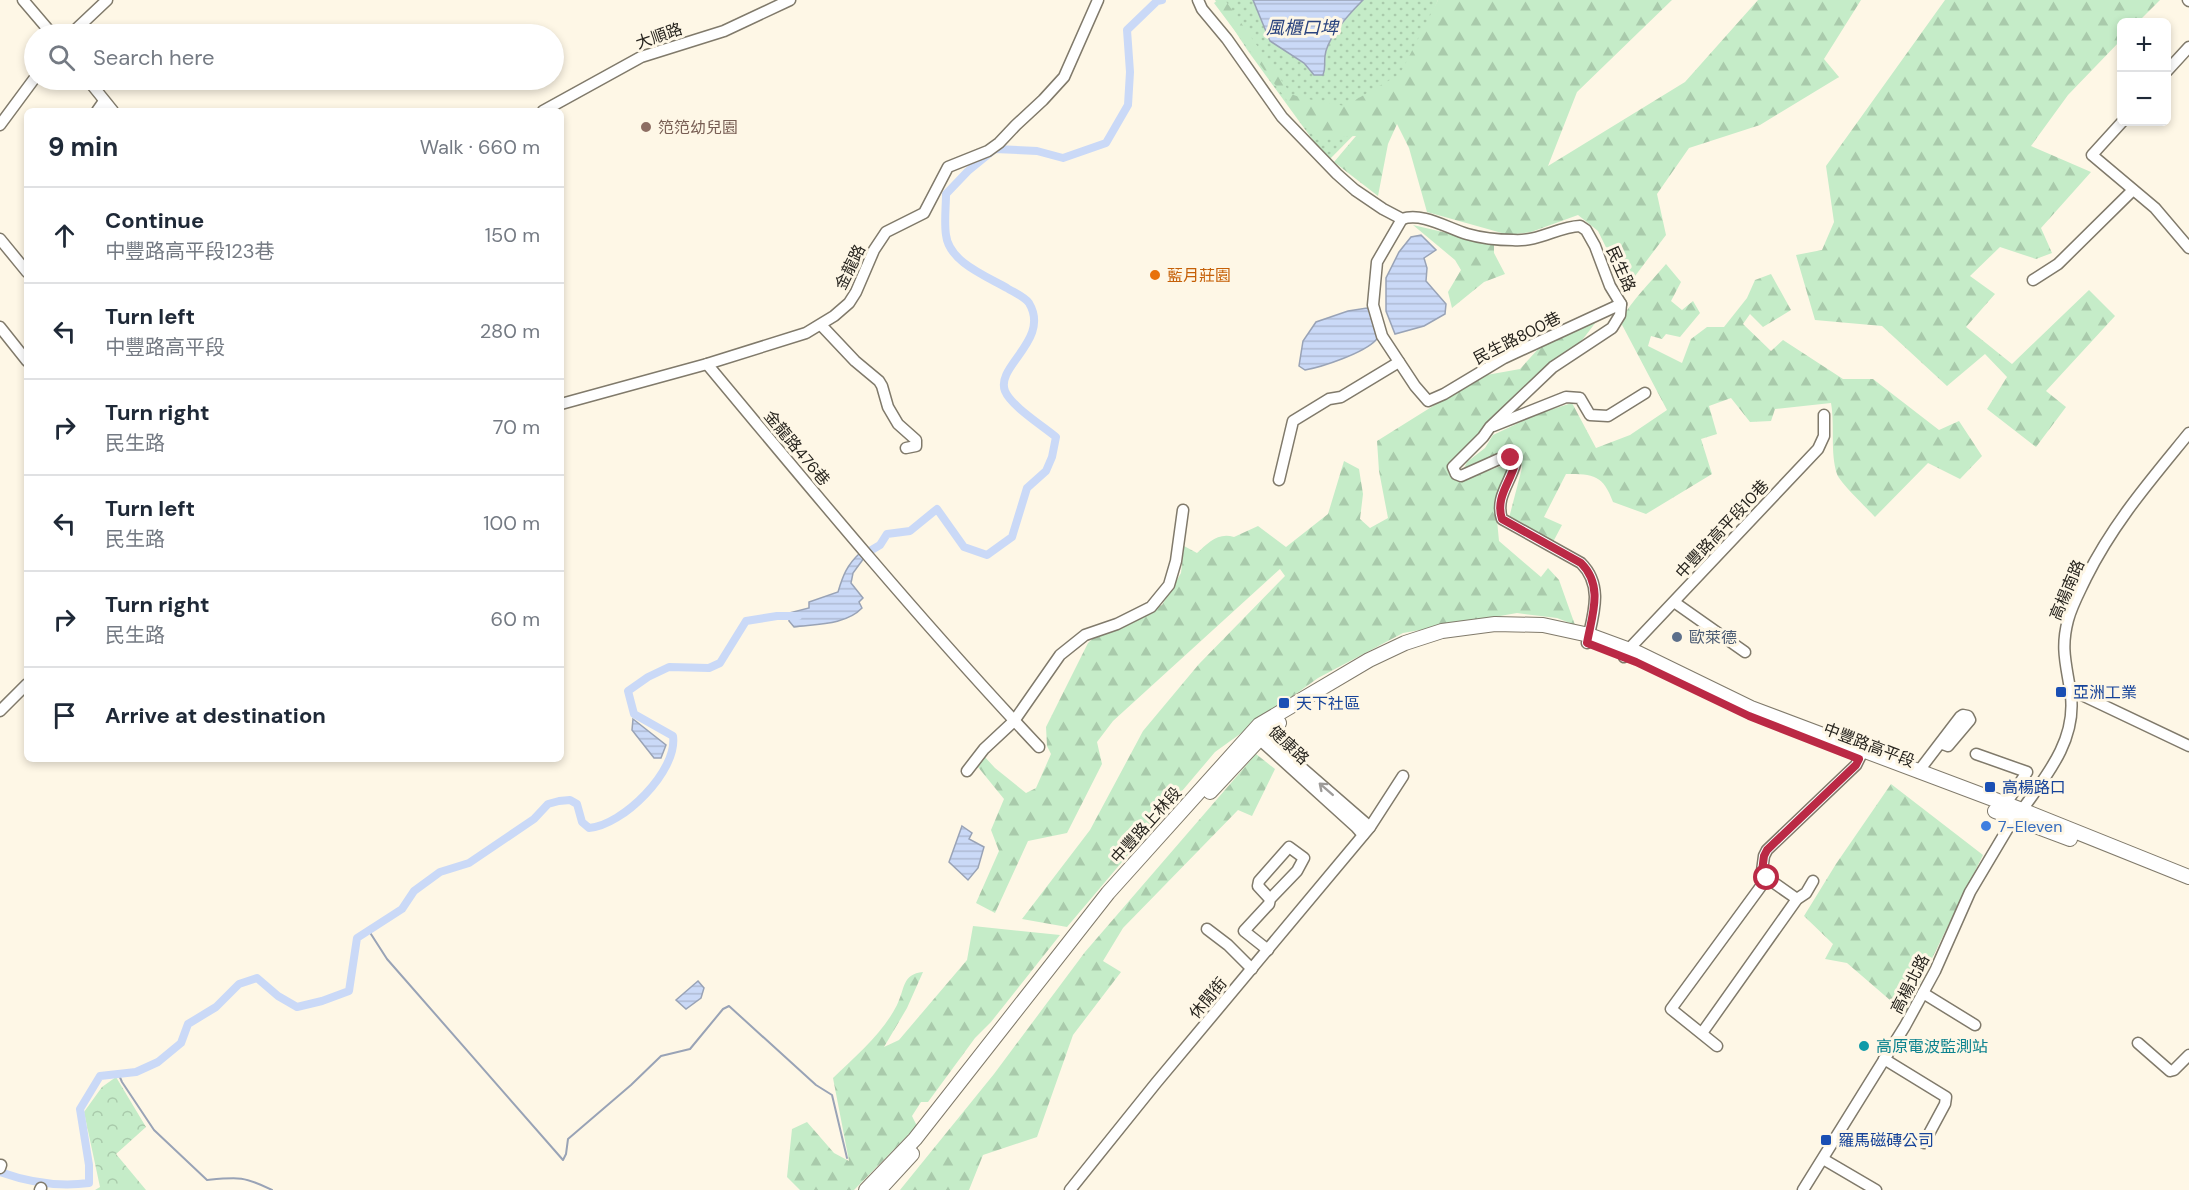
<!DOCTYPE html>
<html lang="en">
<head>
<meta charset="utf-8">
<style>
	:root { --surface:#fff; --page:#f2f2f3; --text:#1f2937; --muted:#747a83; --line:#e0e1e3 }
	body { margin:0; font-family:"DM Sans","Noto Sans TC",sans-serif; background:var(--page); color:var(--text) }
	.controls { position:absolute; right:18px; top:18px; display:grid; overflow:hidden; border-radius:9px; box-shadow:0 3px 9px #0003 }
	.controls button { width:54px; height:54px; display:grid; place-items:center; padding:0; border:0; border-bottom:2px solid var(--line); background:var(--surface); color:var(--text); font:30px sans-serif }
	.stop { position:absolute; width:18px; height:18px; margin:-14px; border:4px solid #bb2945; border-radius:50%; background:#fff }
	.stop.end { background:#bb2945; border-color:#fff; box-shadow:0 2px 6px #0008 }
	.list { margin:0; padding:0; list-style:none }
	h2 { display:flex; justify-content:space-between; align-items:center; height:78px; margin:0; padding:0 24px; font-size:26px }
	h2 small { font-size:20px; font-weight:400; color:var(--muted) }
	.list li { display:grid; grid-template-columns:39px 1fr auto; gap:18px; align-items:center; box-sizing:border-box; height:96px; padding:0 24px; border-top:2px solid var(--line) }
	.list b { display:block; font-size:22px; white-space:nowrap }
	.list p { margin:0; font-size:20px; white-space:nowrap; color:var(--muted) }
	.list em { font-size:20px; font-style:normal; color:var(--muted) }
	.icon { flex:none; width:33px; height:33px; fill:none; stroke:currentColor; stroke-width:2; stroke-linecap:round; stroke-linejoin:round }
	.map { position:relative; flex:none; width:2189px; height:1190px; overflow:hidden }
	.search { position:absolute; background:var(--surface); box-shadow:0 3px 9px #0003; left:24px; top:24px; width:540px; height:66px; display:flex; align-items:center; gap:15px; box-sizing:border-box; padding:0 21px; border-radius:33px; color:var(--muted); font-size:22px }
	.panel { position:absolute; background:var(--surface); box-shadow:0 3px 9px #0003; left:24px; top:108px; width:540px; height:654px; border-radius:9px }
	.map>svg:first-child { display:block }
	.grass { fill:url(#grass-dots) }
	.forest { fill:url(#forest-firs) }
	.park { fill:url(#park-crowns) }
	.water { fill:url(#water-rules); stroke:#99a3b6; stroke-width:1.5 }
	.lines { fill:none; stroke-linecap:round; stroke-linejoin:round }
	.stream { stroke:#99a3b6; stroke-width:2 }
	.canal { stroke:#cad9f7; stroke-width:8 }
	.minor-casing { stroke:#807a6b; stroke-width:13 }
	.major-casing { stroke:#807a6b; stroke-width:16 }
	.minor { stroke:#fff; stroke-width:10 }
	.major { stroke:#fff; stroke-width:14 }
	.oneway { stroke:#9e9c9a }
	.route { stroke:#bb2945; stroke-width:8 }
	.education-dot { fill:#8d6e63; stroke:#fef7e6; stroke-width:2 }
	.food-dot { fill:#e8710a; stroke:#fef7e6; stroke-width:2 }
	.service-dot { fill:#5c6f8a; stroke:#fef7e6; stroke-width:2 }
	.transit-dot { fill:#1a4fb4; stroke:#fef7e6; stroke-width:2 }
	.shop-dot { fill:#3f7fe0; stroke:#fef7e6; stroke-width:2 }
	.culture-dot { fill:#0f9aa8; stroke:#fef7e6; stroke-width:2 }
	.labels { text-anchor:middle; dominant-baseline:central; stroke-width:6; stroke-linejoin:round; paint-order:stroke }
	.street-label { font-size:16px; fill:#27241e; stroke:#fef7e6 }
	.education-label { font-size:16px; fill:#785e54; stroke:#fef7e6; text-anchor:start }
	.food-label { font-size:16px; fill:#c56008; stroke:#fef7e6; text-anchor:start }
	.service-label { font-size:16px; fill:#4e5e75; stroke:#fef7e6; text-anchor:start }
	.transit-label { font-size:16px; fill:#164399; stroke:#fef7e6; text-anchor:start }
	.shop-label { font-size:16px; fill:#366cbe; stroke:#fef7e6; text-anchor:start }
	.culture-label { font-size:16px; fill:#0d838f; stroke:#fef7e6; text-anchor:start }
	.water-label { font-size:18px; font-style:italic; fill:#2b447f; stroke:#fef7e6 }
</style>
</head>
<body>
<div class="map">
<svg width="2189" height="1190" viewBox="0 0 2189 1190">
	<defs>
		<pattern id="grass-dots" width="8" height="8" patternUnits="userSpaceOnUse" patternTransform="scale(1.5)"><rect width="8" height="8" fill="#c5ecc8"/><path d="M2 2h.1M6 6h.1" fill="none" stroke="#a9caab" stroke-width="1.8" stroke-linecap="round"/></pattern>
		<pattern id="forest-firs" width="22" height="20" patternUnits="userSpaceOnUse" patternTransform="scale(1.5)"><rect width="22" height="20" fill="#c5ecc8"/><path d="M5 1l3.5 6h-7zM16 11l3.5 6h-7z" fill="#a9caab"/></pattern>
		<pattern id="park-crowns" width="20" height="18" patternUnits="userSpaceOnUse" patternTransform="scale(1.5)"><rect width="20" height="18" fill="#c5ecc8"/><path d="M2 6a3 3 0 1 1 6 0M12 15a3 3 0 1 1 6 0" fill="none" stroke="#a9caab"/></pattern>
		<pattern id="water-rules" width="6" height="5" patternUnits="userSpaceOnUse" patternTransform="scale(1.5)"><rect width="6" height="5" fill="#cad9f7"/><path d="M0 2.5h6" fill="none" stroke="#aebad3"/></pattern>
	</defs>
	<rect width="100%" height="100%" fill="#fef7e6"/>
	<path class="grass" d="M 1215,0 L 1438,0 L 1400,88 L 1328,161 L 1248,51 Z"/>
	<g class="forest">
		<path d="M 1218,0 L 1225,0 L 1291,94 L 1302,98 L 1345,106 L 1400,74 L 1438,0 L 1672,0 L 1577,92 L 1548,166 L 1685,82 L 1758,0 L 1861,0 L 1824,59 L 1839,77 L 1760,125 L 1689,148 L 1657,194 L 1666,235 L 1626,288 L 1598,231 L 1578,215 L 1531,232 L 1509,235 L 1427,212 L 1409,148 L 1397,124 L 1388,144 L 1378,196 L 1334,162 L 1356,136 L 1315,138 L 1214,3 Z"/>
		<path d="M 1945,0 L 2160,0 L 2138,22 L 2122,22 L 2121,40 L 2068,95 L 2031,146 L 2091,172 L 2041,228 L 2052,253 L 2036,259 L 2000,247 L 1970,276 L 1995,294 L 1966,327 L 2012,364 L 2089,290 L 2115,316 L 2046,391 L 2066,407 L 2036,447 L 1987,409 L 2007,377 L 1985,354 L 1947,386 L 1882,326 L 1815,320 L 1796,255 L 1822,250 L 1834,222 L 1826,166 Z"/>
		<path d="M 1413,225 L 1494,244 L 1494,253 L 1505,274 L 1484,282 L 1452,308 L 1448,292 L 1461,270 L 1455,260 Z"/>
		<path d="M 1666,264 L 1681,282 L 1671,301 L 1682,310 L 1693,301 L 1700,313 L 1680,337 L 1666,334 L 1662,339 L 1651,336 L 1648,346 L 1682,363 L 1691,339 L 1707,327 L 1724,327 L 1747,298 L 1755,280 L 1771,274 L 1791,310 L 1763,327 L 1750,314 L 1743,324 L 1771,351 L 1783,340 L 1843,379 L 1873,379 L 1939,430 L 1959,421 L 1982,456 L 1960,479 L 1928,463 L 1875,517 C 1867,508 1840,483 1837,474 C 1830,453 1835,425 1831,403 L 1775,409 L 1771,421 L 1750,422 L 1731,398 L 1709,406 L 1717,434 L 1701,439 L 1712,474 L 1646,514 L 1613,502 C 1603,475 1594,474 1566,474 L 1544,517 L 1562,525 L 1553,542 L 1509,518 L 1522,468 L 1520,456 L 1507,456 L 1463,470 L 1467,462 L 1485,448 L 1493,435 L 1540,413 L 1572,403 L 1596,448 L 1630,435 L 1667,410 L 1620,321 C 1632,300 1650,283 1666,264 Z"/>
		<path d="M 1596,322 L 1583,339 L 1506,407 L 1457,460 L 1462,481 L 1506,464 L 1512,473 L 1497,520 L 1499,541 L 1541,577 L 1548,568 L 1559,580 L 1575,625 L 1557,618 L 1517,613 L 1403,633 L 1318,678 L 1215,752 L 1067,927 L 1022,919 L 1090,830 L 1143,731 L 1199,664 L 1285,576 L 1280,569 L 1113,721 L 1097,742 L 1102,764 L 1067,833 L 1028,841 L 995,913 L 976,903 L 999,851 L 991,830 L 1004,799 L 978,767 L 983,755 L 995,768 L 1026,793 L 1036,788 L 1051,754 L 1047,746 L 1046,727 L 1088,643 L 1101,630 L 1162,605 L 1181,573 L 1184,546 L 1197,553 C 1208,543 1218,532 1234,537 L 1258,526 L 1286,547 L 1328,514 L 1344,461 L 1359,469 L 1363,494 L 1360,519 L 1370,528 L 1388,518 L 1379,471 L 1377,441 L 1481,376 L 1520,369 L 1540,347 Z"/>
		<path d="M 1256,754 L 1275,769 L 1252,816 L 1238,810 L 1123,928 L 1103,961 L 1121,972 L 1073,1035 L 1037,1137 L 983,1155 L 969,1190 L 900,1190 L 994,1074 L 1085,952 Z"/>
		<path d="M 1891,784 L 1983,855 L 1905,1013 L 1847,963 L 1825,959 L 1833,944 L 1804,916 L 1836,864 Z"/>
		<path d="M 973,926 L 1060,935 L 991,1022 L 975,1038 L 928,1102 L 921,1102 L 912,1116 L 917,1126 L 854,1190 L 800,1190 L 787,1177 L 792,1129 L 807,1122 L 834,1153 L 849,1161 L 833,1078 C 856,1056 883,1033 897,1005 C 905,989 902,974 923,972 L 907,1008 L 884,1047 L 899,1040 L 967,960 Z"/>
	</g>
	<path class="park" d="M 116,1077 L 146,1127 L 116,1154 L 146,1190 L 95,1190 L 100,1187 L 84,1112 L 102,1087 Z"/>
	<g class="water">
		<path d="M 1253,0 L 1363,0 C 1350,13 1327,37 1325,56 C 1324,63 1326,68 1323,75 L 1314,75 L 1304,63 L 1270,41 Z"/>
		<path d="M 1421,235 L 1436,250 L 1424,258 L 1427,268 L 1426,281 L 1446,304 L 1445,314 L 1424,326 L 1395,334 L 1386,311 L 1386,278 L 1399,252 L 1411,237 Z"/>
		<path d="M 1367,308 L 1374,314 L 1380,332 C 1379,333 1377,339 1376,340 C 1364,353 1322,367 1305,370 L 1299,366 L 1303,341 L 1316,322 L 1348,311 Z"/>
		<path d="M 860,553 L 864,558 L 853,573 L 851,583 L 863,598 L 859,602 L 862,608 C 846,625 816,624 794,627 L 789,621 L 789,613 L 809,608 L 809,602 L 838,592 C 843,575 847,565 860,553 Z"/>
		<path d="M 633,719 L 666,745 L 661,758 L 654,758 L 632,730 Z"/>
		<path d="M 962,826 L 972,833 L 969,839 L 984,847 L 978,868 L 968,880 L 949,862 Z"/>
		<path d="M 698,981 L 704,988 L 701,998 L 686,1009 L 676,1000 Z"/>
	</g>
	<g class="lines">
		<g class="stream">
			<path d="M 369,931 L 387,959 L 563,1160 L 566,1154 L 568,1139 L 631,1085 L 661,1056 L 690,1049 L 723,1009 L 729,1006 L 816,1085 L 832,1095 L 847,1158"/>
			<path d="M 119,1075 L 122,1082 L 154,1130 L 207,1180 C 238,1177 244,1176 272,1190"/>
		</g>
		<g class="canal">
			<path d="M 863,555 L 880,545 L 887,534 L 910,531 L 937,509 L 964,547 L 987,555 L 1012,537 L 1027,488 L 1046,471 L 1052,457 L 1056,437 C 1043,426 1011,406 1005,391 C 995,366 1051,340 1029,303 C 1025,297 1013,292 1007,288 C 986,276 949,262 946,235 C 944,222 946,207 946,194 L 968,171 L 995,149 L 1037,151 L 1063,158 L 1106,143 L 1128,105 L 1130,72 L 1127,30 L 1157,1 L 1162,0"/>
			<path d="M 0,1172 C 28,1182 59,1187 89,1183 L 89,1165 L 80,1109 L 100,1076 L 136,1072 L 158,1062 L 181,1043 L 188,1024 L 216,1007 L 239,984 L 257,978 L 278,996 L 297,1007 L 322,1001 L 349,991 L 357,938 L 402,909 L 414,891 L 440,872 L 469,863 L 534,819 L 548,804 L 559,801 L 570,800 L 577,804 L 582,822 L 589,828 C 622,826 678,771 673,736 L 634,714 L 628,691 L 648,677 L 669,667 L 709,668 L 720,663 L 746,621 L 777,616 L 798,616"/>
		</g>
		<defs>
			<g id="minor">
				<path d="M 23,0 L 52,34"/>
				<path d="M 1198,0 L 1202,9 L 1227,39 L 1282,117 L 1337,174 L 1355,190 L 1383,209 L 1402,219 C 1422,212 1447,228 1467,234 C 1481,238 1499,240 1513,240 C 1539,242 1557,227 1580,226 L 1586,230 L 1595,246 L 1610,286 L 1621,304 L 1620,315 L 1612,328 L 1553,367 L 1490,427 L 1483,437 L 1453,467 L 1456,474 L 1461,476 L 1499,459 L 1511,458 L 1515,464 C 1510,483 1495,498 1502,519 L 1581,563 C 1604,586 1593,615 1587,643"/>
				<path d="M 2188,0 L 2189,1"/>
				<path d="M 71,34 L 107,0"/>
				<path d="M 2166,72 L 2189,47"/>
				<path d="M 88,80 L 113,111"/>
				<path d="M 97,111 L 104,101"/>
				<path d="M 543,111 L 641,57 L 724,31 L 790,0"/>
				<path d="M 2122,122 L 2092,155 L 2155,208 L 2189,248"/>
				<path d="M 0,125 L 34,79"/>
				<path d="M 1402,219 L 1377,262 L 1373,305 L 1382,336 L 1415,386 L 1428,401 L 1444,394 L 1504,358 L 1621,304"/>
				<path d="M 0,239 L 27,272"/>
				<path d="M 2033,280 L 2058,264 L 2133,190"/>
				<path d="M 821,325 L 855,361 L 879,381 L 882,386 L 888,407 L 898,424 L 916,440 L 916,446 L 906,448"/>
				<path d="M 0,327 L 27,361"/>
				<path d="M 707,364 C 815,494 923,624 1039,747"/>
				<path d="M 561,404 L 707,364 L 806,333 L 834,316 L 849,303 L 856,292 L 874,250 L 886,232 L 924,213 L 948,167 L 988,151 L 999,143 L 1016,125 L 1043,100 L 1064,77 L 1098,0"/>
				<path d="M 1493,426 L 1566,397 L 1580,398 L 1590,415 L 1608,416 L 1645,393"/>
				<path d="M 1279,480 L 1293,421 L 1329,399 L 1341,397 L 1399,362"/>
				<path d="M 1674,602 L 1745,652"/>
				<path d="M 1624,657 L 1628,650 L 1818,449 L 1824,436 L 1824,415"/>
				<path d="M 2069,689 L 2189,746"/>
				<path d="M 0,711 L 27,684"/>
				<path d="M 1976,754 L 2027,772 L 2005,805"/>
				<path d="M 967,771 L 984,749 L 1014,721 L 1060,655 L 1085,635 L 1117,624 L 1151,607 L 1169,585 L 1176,561 L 1183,510"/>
				<path d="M 1918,772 L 1960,717 L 1963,715 L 1968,716 L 1970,720 L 1948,746 L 1940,743"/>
				<path d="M 1363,835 L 1356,827 L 1259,739 L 1254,731 L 1263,734 L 1370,827"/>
				<path d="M 1797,899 L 1767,878 L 1762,871 L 1764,856 L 1767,850 L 1856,765 L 1863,751"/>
				<path d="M 1207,929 L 1228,945 L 1252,969"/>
				<path d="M 1268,950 L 1244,931 L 1269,904 L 1270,899 L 1297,871 L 1304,858 L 1289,847 L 1259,881 L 1258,886 L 1270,899"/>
				<path d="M 1923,993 L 1975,1025"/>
				<path d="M 1702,1033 L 1797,899 L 1806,893 L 1813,881"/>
				<path d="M 2138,1043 L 2170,1071 L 2174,1070 L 2189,1055"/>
				<path d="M 1717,1046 L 1671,1009 L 1767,878"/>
				<path d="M 1884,1059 L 1946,1097 L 1945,1104 L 1924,1143"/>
				<path d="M 1823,1159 L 1876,1190"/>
				<path d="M 0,1168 L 1,1165"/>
				<path d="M 40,1190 L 41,1188"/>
				<path d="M 1070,1190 L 1156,1083 L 1370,827 L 1403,776"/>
				<path d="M 1803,1190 L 1905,1026 L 1935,971 L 1970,892 L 2014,818 L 2022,810 C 2046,776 2076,741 2071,696 C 2067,666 2060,650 2068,620 C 2072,605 2080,591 2086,578 C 2114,522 2150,481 2189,433"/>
			</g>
			<g id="major">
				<path d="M 1210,792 L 1266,732 L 1279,723"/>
				<path d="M 1995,811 L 2070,839"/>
				<path d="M 866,1190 L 915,1139 L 1108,893 L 1259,725 L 1369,660 L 1405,643 L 1442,631 L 1495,624 L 1543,625 L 1589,635 L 1638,653 L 1751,708 L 2022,810 L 2189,877"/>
				<path d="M 879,1190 L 912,1154"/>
			</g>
		</defs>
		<use href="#minor" class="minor-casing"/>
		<use href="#major" class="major-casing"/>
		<use href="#minor" class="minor"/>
		<use href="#major" class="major"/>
	</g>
	<defs><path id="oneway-shaft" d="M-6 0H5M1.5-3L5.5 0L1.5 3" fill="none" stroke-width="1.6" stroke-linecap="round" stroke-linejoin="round" transform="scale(1.5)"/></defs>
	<use class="oneway" href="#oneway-shaft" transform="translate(1326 789) rotate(-139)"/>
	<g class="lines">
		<path class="route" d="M 1511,458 L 1515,464 C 1510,483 1495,498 1502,519 L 1581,563 C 1604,586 1592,615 1587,643 L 1636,662 L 1749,716 L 1859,759 L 1856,765 L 1767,850 L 1764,856 L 1762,871 L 1767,878"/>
	</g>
	<circle class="education-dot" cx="646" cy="127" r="6"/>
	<circle class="food-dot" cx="1155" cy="275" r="6"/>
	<circle class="service-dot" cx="1677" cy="637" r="6"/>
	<g class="transit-dot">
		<rect x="2055" y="686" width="12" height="12" rx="3"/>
		<rect x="1278" y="697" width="12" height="12" rx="3"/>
		<rect x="1984" y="781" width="12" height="12" rx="3"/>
		<rect x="1820" y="1134" width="12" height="12" rx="3"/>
	</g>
	<circle class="shop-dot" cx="1986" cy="826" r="6"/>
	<circle class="culture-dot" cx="1864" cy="1046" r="6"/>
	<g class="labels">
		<g class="street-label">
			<text transform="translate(659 36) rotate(-19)">大順路</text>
			<text transform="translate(850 267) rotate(-64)">金龍路</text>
			<text transform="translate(1621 269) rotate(66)">民生路</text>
			<text transform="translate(1517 338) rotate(-27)">民生路800巷</text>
			<text transform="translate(797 448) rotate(50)">金龍路476巷</text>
			<text transform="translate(1722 529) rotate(-47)">中豐路高平段10巷</text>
			<text transform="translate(2067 590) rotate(-67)">高楊南路</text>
			<text transform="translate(1289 745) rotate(43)">健康路</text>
			<text transform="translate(1869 745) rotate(21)">中豐路高平段</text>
			<text transform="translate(1146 825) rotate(-48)">中豐路上林段</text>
			<text transform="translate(1910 984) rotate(-63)">高楊北路</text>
			<text transform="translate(1208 998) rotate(-50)">休閒街</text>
		</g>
		<g class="education-label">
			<text x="658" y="127">笵笵幼兒園</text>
		</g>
		<g class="food-label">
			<text x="1167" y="275">藍月莊園</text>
		</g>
		<g class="service-label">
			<text x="1689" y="637">歐萊德</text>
		</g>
		<g class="transit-label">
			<text x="2073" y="692">亞洲工業</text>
			<text x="1296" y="703">天下社區</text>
			<text x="2002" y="787">高楊路口</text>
			<text x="1838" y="1140">羅馬磁磚公司</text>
		</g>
		<g class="shop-label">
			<text x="1998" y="826">7-Eleven</text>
		</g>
		<g class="culture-label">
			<text x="1876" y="1046">高原電波監測站</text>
		</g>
		<g class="water-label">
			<text x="1302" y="28">風櫃口埤</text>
		</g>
	</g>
</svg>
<div class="controls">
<button>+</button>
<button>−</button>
</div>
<div class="stop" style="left:1767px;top:878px"></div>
<div class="stop end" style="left:1511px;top:458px"></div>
<div class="search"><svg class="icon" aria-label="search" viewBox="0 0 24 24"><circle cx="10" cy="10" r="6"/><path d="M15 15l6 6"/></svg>Search here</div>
<section class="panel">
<h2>9 min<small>Walk · 660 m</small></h2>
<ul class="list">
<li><svg class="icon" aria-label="ahead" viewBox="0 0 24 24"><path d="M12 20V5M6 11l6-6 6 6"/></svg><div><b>Continue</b><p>中豐路高平段123巷</p></div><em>150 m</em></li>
<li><svg class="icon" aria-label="left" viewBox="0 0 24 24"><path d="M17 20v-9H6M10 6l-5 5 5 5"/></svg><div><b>Turn left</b><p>中豐路高平段</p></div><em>280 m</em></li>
<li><svg class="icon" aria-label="right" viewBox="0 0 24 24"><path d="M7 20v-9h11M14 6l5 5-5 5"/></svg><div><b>Turn right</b><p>民生路</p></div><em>70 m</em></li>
<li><svg class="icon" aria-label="left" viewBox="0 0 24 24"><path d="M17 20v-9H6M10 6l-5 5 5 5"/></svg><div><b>Turn left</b><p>民生路</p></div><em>100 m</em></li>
<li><svg class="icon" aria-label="right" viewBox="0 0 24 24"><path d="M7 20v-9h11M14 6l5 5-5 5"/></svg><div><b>Turn right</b><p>民生路</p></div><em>60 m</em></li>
<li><svg class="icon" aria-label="arrive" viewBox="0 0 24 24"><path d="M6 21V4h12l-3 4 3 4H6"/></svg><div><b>Arrive at destination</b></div></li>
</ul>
</section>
</div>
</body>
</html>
